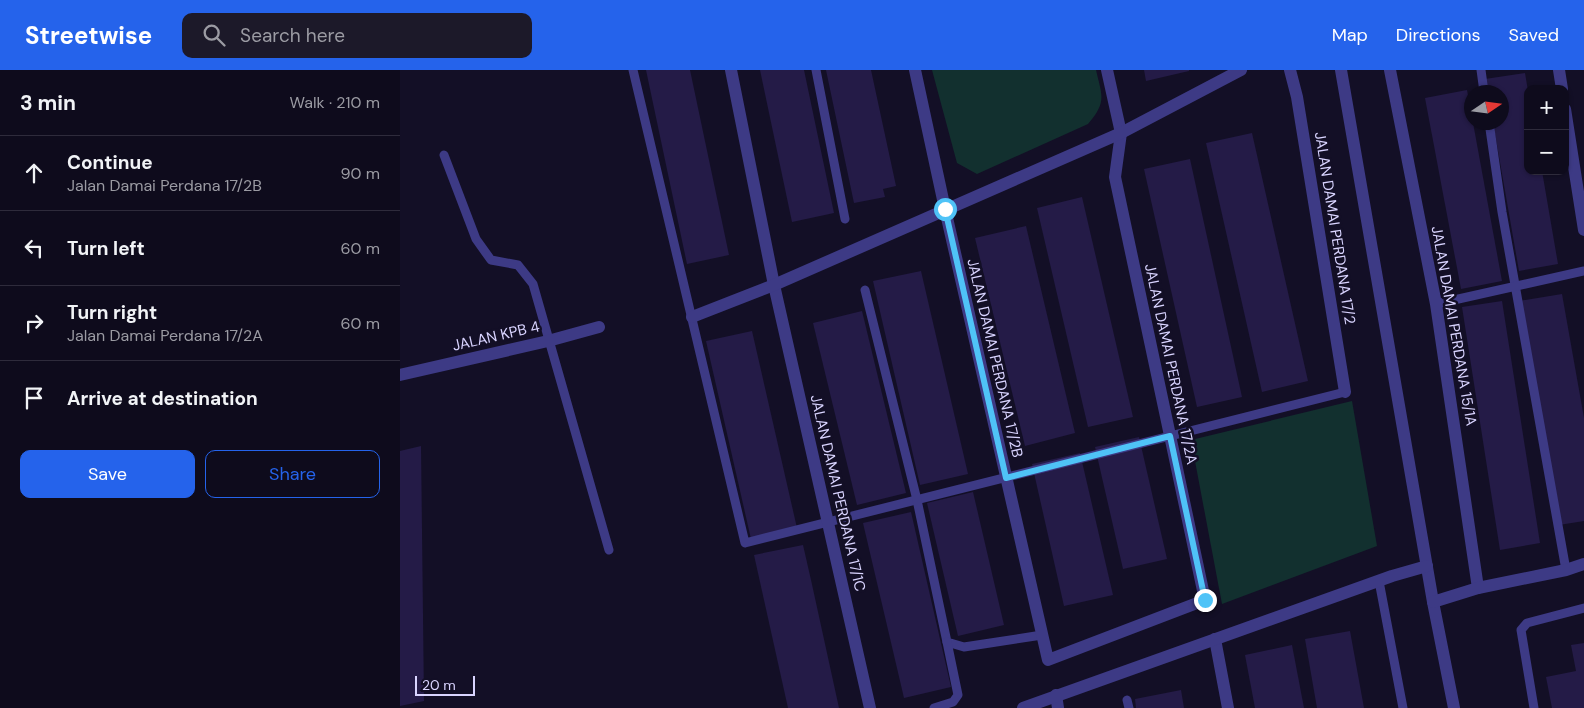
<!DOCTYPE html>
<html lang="en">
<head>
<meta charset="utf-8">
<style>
	:root { --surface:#0e0b1c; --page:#1c1929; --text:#f1f3f6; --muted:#9b9ba3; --line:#2e2b3b; --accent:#2563eb }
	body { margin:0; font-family:"DM Sans",sans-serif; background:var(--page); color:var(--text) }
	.controls { position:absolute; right:15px; top:15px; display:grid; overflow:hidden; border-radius:10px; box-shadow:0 1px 4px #0004 }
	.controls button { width:45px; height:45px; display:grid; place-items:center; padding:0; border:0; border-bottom:1px solid var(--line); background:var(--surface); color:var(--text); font:25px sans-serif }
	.compass { position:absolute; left:1064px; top:15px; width:45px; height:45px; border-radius:50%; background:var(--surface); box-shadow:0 1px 4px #0004; rotate:77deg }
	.scale { position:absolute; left:15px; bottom:12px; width:60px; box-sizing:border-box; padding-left:5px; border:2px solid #d9d4ff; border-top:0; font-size:14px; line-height:18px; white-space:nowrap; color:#d9d4ff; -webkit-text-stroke:4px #130f26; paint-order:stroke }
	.stop { position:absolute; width:15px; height:15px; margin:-11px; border:4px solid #4fc3f7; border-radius:50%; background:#fff }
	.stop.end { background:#4fc3f7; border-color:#fff; box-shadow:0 1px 5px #0008 }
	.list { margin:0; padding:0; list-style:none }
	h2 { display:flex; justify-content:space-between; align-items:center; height:65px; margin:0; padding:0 20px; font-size:21px }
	h2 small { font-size:16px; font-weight:400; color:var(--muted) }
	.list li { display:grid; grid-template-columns:32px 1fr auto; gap:15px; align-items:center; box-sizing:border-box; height:75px; padding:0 20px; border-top:1px solid var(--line) }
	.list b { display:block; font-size:19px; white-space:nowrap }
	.list p { margin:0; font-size:16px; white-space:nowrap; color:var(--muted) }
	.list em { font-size:16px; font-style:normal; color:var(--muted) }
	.actions { display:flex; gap:10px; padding:15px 20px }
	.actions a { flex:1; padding:11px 0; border:1px solid var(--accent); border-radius:10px; text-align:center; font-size:18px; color:var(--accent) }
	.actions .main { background:var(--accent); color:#fff }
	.icon { flex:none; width:28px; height:28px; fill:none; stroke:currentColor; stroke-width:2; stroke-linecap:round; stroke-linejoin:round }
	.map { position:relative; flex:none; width:1184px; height:638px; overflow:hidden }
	header { display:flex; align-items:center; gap:30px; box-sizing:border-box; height:70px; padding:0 25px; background:var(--accent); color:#fff }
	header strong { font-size:24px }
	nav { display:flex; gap:28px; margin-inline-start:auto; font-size:18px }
	.search { width:350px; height:45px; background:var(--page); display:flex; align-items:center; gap:12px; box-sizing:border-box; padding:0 18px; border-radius:10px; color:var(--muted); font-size:19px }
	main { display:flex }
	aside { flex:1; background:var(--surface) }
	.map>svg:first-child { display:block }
	.green { fill:#12302f }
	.building { fill:#241b47 }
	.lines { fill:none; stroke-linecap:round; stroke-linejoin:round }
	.lane { stroke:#3d3a85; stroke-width:9 }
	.street { stroke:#3d3a85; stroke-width:12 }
	.route { stroke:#4fc3f7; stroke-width:6 }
	.labels { text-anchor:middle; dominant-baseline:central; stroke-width:5; stroke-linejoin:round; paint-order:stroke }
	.street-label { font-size:15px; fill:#d9d4ff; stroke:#130f26 }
</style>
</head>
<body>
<header>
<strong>Streetwise</strong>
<div class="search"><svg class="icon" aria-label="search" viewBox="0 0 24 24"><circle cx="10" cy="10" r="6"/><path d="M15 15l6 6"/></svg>Search here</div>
<nav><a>Map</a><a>Directions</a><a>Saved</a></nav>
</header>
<main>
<aside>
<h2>3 min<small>Walk · 210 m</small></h2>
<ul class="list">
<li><svg class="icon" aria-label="ahead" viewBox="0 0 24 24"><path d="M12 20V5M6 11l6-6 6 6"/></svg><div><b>Continue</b><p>Jalan Damai Perdana 17/2B</p></div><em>90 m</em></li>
<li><svg class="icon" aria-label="left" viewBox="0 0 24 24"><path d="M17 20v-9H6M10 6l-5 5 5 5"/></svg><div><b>Turn left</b></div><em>60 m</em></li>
<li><svg class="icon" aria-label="right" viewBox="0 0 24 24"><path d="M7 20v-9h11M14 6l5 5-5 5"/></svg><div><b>Turn right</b><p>Jalan Damai Perdana 17/2A</p></div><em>60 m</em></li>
<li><svg class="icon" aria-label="arrive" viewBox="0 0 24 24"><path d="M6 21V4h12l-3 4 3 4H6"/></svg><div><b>Arrive at destination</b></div></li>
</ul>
<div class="actions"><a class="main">Save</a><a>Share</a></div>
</aside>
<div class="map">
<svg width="1184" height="638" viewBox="0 0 1184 638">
	<rect width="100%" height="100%" fill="#130f26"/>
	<g class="green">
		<path d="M 532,0 L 696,0 C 702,26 707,32 688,54 L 577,104 L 557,93 Z"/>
		<path d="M 952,331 L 977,476 L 822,534 L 791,370 Z"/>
	</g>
	<g class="building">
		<path d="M 246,0 L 290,0 L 329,185 L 287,194 Z"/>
		<path d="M 360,0 L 404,0 L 434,143 L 392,152 Z"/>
		<path d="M 426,0 L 471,0 L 496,116 L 483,119 L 485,127 L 454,133 Z"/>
		<path d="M 744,0 L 789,0 L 789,1 L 746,11 Z"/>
		<path d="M 1125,3 L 1128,21 L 1128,101 L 1142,101 L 1158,194 L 1119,201 L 1093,52 L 1102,52 L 1102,22 L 1088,22 L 1085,9 Z"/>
		<path d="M 1067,20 L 1102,211 L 1061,219 L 1025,28 Z"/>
		<path d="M 852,63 L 908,311 L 862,322 L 806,73 Z"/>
		<path d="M 790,89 L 842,327 L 797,337 L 744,99 Z"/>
		<path d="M 682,127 L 733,347 L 688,357 L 637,138 Z"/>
		<path d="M 626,156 L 675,363 L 625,376 L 575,168 Z"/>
		<path d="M 521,201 L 568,404 L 520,415 L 473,211 Z"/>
		<path d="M 1162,224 L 1184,348 L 1184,451 L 1159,455 L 1119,231 Z"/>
		<path d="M 1102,231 L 1140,473 L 1100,480 L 1062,237 Z"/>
		<path d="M 462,241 L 506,423 L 457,435 L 413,253 Z"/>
		<path d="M 352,261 L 397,458 L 351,469 L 306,271 Z"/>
		<path d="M 739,367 L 767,489 L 723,499 L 695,377 Z"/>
		<path d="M 21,376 L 24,631 L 0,636 L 0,381 Z"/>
		<path d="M 680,383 L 713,525 L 664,536 L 632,394 Z"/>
		<path d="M 573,422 L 604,555 L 558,566 L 527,433 Z"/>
		<path d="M 511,442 L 551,617 L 504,628 L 463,453 Z"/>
		<path d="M 403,475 L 411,510 L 439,638 L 388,638 L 354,485 Z"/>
		<path d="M 950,561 L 964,638 L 917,638 L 905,569 Z"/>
		<path d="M 1184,573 L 1184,638 L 1152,638 L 1146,607 L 1176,601 L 1171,575 Z"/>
		<path d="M 892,575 L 904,638 L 855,638 L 845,585 Z"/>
		<path d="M 781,620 L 784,638 L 736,638 L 735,629 Z"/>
	</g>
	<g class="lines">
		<g class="lane">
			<path d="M 233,0 L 345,473 L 945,322"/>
			<path d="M 416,0 L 445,149"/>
			<path d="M 1081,0 L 1084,22"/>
			<path d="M 1089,52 L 1102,142 L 1166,500"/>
			<path d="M 44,85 L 76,169 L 91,190 L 118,195 L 133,214 L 209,480"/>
			<path d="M 465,220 L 517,430 L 547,572 L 564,577 L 642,565"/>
			<path d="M 1036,234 L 1184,201"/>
			<path d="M 979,511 L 1003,638"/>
			<path d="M 727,630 L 729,638"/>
			<path d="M 534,638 L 553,632 L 558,625 L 547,572"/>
			<path d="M 1134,638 L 1121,560 L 1127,553 L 1184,538"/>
		</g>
		<g class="street">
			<path d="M 331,0 L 374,215 L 470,638"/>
			<path d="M 515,0 L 545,139 L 648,590 L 805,530 L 715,107 L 721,63 L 707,0"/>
			<path d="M 890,0 L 897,27 L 945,322"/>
			<path d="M 941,0 L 1033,532 L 1054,638"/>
			<path d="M 990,0 L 1036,234 L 1078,518"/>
			<path d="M 1159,0 L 1162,19"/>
			<path d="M 1165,39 L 1184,160"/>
			<path d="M 292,247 L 374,215 L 721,63 L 841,0"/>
			<path d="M 0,305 L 148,271 L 199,257"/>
			<path d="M 1033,532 L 1078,518 L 1166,500 L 1184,494"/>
			<path d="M 815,569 L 828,638"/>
			<path d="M 656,625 L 658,638"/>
			<path d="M 623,638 L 992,506 L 1027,496"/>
		</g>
	</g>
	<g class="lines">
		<path class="route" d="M 545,139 L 606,408 L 770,366 L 805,530"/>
	</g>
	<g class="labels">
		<g class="street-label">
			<text transform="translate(935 158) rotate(81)">JALAN DAMAI PERDANA 17/2</text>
			<text transform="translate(1054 256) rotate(80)">JALAN DAMAI PERDANA 15/1A</text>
			<text transform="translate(96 266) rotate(-13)">JALAN KPB 4</text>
			<text transform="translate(595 288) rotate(77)">JALAN DAMAI PERDANA 17/2B</text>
			<text transform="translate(771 294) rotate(78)">JALAN DAMAI PERDANA 17/2A</text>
			<text transform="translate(438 423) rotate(77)">JALAN DAMAI PERDANA 17/1C</text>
		</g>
	</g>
</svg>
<div class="controls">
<button>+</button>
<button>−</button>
</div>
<svg class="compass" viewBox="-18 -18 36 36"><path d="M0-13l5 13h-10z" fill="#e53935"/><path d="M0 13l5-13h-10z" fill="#9b9ba3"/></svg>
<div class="scale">20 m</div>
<div class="stop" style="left:545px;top:139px"></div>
<div class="stop end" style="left:805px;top:530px"></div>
</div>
</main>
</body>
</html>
